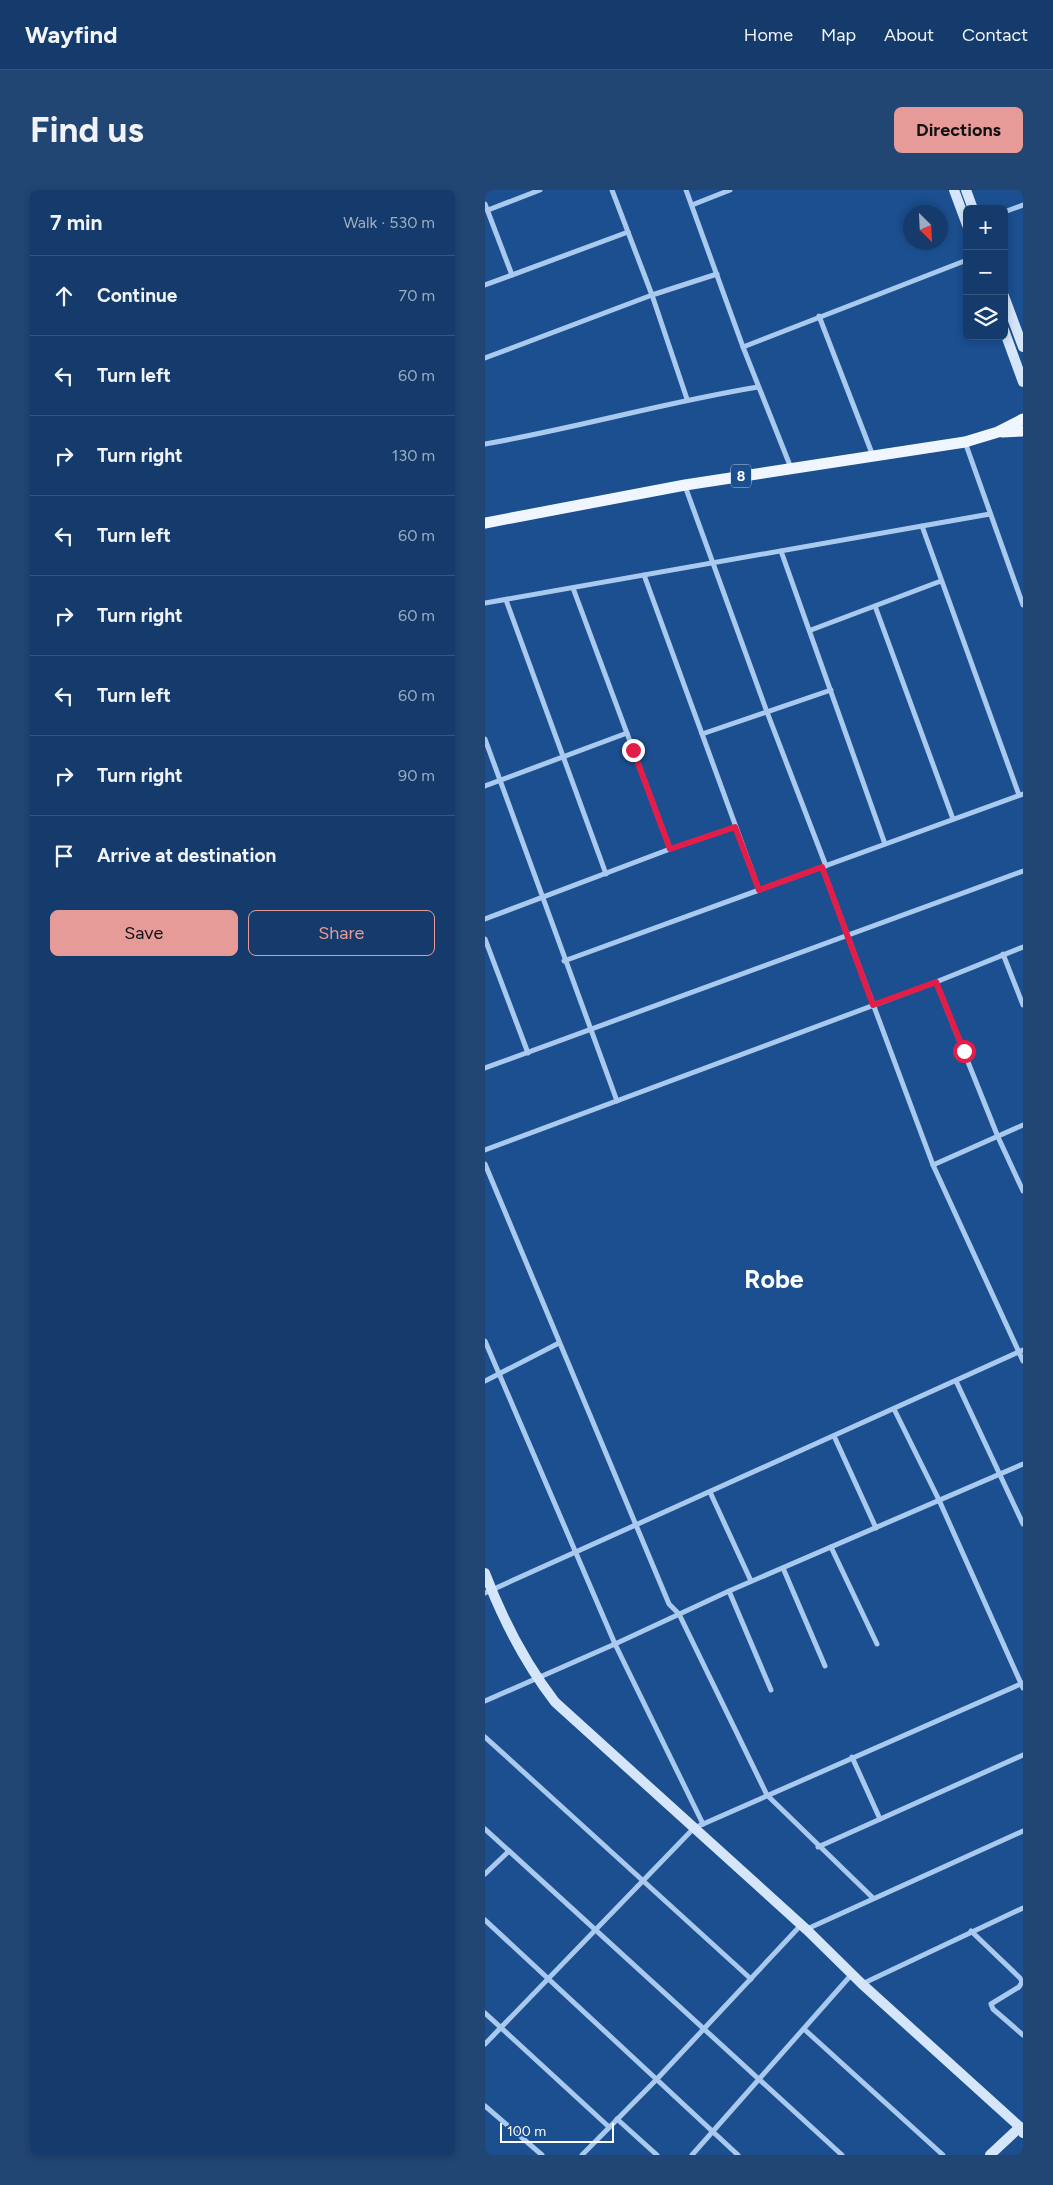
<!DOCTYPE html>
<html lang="en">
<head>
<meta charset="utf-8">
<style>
	:root { --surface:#143b6b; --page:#214673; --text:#f1f3f6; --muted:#9dadc1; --line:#33557e; --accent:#e69b98 }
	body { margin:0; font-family:Figtree,sans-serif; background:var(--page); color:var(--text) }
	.controls { position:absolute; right:15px; top:15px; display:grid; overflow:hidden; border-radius:8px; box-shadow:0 2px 8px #0003 }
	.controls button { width:45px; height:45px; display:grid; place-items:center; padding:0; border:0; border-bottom:1px solid var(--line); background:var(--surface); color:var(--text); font:25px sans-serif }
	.compass { position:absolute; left:418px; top:15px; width:45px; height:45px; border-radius:50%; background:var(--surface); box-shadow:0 2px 8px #0003; rotate:156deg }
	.scale { position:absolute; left:15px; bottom:12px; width:114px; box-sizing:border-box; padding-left:5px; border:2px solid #fff; border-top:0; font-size:14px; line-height:18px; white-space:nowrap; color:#fff; -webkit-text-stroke:4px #1b4f8f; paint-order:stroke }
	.stop { position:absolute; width:15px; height:15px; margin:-11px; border:4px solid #e11d48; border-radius:50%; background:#fff }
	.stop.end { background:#e11d48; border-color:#fff; box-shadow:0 1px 5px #0008 }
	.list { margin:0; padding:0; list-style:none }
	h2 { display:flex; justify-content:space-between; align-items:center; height:65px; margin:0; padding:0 20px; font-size:21px }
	h2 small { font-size:16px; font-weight:400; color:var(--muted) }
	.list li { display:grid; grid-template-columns:32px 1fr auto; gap:15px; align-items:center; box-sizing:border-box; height:80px; padding:0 20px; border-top:1px solid var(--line) }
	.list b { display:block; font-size:19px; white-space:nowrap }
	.list em { font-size:16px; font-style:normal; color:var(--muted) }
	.actions { display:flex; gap:10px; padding:15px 20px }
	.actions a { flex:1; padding:11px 0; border:1px solid var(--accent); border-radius:8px; text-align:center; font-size:18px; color:var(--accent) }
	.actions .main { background:var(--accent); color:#111 }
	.icon { flex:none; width:28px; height:28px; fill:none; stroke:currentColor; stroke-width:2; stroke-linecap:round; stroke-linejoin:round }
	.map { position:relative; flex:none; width:538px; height:1965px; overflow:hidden; border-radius:8px }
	header { display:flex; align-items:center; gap:30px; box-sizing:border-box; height:70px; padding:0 25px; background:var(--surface); border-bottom:1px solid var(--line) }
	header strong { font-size:24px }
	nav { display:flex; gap:28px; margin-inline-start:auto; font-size:18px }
	.intro { display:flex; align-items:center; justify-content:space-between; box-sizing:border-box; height:120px; padding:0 30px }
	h1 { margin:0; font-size:35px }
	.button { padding:12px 22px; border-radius:8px; background:var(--accent); color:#111; font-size:18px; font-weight:700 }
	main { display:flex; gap:30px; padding:0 30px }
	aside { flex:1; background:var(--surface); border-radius:8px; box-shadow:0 2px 8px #0003 }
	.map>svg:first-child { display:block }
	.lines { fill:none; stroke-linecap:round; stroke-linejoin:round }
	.street { stroke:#a9c9ee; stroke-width:5 }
	.secondary { stroke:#d6e6fa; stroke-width:10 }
	.primary { stroke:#f0f6ff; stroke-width:11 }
	.route { stroke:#e11d48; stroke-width:6 }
	.labels { text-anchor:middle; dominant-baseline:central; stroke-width:4; stroke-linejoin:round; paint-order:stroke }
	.shield { fill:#1b4f8f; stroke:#bbcadd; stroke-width:1 }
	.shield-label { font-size:14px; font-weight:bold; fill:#fff }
	.town-label { font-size:25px; font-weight:bold; fill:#fff; stroke:#1b4f8f }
</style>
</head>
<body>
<header>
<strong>Wayfind</strong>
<nav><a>Home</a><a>Map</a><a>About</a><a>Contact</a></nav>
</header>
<div class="intro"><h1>Find us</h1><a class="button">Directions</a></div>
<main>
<aside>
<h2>7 min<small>Walk · 530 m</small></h2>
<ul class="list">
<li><svg class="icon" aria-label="ahead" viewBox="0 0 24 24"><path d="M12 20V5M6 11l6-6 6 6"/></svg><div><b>Continue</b></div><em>70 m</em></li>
<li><svg class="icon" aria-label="left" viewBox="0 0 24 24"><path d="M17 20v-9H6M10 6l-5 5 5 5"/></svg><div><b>Turn left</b></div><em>60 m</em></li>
<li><svg class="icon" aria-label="right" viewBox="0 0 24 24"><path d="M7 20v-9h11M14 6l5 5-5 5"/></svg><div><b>Turn right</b></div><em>130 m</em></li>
<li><svg class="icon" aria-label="left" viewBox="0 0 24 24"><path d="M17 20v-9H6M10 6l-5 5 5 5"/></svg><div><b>Turn left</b></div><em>60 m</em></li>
<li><svg class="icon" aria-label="right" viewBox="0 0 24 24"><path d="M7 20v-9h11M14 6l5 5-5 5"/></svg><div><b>Turn right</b></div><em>60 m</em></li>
<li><svg class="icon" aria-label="left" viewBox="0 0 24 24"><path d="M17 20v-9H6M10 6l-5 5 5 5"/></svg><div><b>Turn left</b></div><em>60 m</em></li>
<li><svg class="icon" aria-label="right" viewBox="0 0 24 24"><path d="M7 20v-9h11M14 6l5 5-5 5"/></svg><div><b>Turn right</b></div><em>90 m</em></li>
<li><svg class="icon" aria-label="arrive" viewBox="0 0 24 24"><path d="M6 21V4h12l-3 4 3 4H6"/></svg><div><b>Arrive at destination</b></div></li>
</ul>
<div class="actions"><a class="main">Save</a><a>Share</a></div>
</aside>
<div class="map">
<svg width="538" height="1965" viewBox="0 0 538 1965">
	<rect width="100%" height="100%" fill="#1b4f8f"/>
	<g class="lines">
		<g class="street">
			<path d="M 127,0 L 167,105 L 202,209"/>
			<path d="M 201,0 L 258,157 L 306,278"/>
			<path d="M 0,14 L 27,85"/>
			<path d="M 207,15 L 245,0"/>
			<path d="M 3,20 L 55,0"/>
			<path d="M 519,22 L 538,15"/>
			<path d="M 0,95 L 143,42"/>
			<path d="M 334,126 L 388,266"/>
			<path d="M 258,157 L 482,70"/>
			<path d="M 0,168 L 167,105 L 232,84"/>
			<path d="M 480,252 L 538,415"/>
			<path d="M 0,254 C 92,238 181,212 273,197"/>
			<path d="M 200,296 L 282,522 L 341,676"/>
			<path d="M 437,336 L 534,605"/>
			<path d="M 296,361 L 400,654"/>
			<path d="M 159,385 L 274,700"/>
			<path d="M 88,398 L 185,659"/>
			<path d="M 21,410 L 121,684"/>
			<path d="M 0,413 L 505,324"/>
			<path d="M 390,416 L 468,629"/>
			<path d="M 326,440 L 456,391"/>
			<path d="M 217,544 L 346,500"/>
			<path d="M 0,549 L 132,911"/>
			<path d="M 0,596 L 142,543"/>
			<path d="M 337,677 L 448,975 L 538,1171"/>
			<path d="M 0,729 L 185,659 L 250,637"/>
			<path d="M 0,749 L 43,863"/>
			<path d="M 518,764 L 538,815"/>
			<path d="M 79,771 L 538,604"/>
			<path d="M 451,792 L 513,947 L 538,1001"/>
			<path d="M 0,878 L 538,681"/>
			<path d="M 0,960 L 451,792 L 538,757"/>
			<path d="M 0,974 L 184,1414 L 194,1424 L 282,1605 L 388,1708"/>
			<path d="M 448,975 L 538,935"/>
			<path d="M 0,1151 L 130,1454 L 218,1634"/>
			<path d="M 0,1191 L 74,1153"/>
			<path d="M 471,1191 L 538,1334"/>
			<path d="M 409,1219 L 454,1310 L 538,1498"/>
			<path d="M 349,1246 L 391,1338"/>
			<path d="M 225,1302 L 266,1391"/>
			<path d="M 346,1357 L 392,1454"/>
			<path d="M 298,1378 L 340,1476"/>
			<path d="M 244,1401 L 286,1500"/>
			<path d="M 0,1403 L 538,1160"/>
			<path d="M 0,1511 L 130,1454 L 244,1401 L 538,1274"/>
			<path d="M 0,1547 L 266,1789"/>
			<path d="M 367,1567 L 395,1629"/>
			<path d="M 0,1639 L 357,1965"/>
			<path d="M 333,1657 L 538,1565"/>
			<path d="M 0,1684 L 24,1661"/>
			<path d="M 0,1730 L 253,1965"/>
			<path d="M 322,1739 L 538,1641"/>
			<path d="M 486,1741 L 535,1788 L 537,1792 L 534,1797 L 506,1814 L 508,1819 L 538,1845"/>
			<path d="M 377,1794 L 538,1718"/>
			<path d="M 0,1823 L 124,1937"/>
			<path d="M 319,1839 L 458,1965"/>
			<path d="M 0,1854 L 209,1638 L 538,1493"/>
			<path d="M 0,1916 L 57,1965"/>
			<path d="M 132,1929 L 172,1965"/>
			<path d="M 97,1965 L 171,1890 L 316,1735"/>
			<path d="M 207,1965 L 367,1784"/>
		</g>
		<g class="secondary">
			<path d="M 469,0 L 482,35"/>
			<path d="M 481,0 L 488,19"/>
			<path d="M 519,106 L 538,157"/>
			<path d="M 519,140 L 538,192"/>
			<path d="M 0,1383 C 17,1428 41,1474 70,1512 L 322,1740 L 377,1794 L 535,1937 L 538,1943"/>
			<path d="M 505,1965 L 535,1937"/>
		</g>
		<g class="primary">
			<path d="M 517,242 L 538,241"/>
			<path d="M 0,333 L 200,295 L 480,252 L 513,242 L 538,229"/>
		</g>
	</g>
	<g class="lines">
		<path class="route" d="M 148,560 L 185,659 L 250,637 L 274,700 L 337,677 L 388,815 L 451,792 L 479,861"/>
	</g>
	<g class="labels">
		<rect class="shield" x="246" y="274.5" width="20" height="23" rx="4"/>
		<g class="shield-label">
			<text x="256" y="286">8</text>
		</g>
		<g class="town-label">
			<text x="289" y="1089">Robe</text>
		</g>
	</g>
</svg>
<div class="controls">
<button>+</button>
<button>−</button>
<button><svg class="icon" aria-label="layers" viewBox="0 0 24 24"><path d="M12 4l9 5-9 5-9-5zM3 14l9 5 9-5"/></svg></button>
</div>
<svg class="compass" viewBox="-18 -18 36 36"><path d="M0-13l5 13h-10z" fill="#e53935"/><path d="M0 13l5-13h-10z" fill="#9dadc1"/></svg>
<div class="scale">100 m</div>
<div class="stop" style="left:479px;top:861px"></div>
<div class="stop end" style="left:148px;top:560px"></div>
</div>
</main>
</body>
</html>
